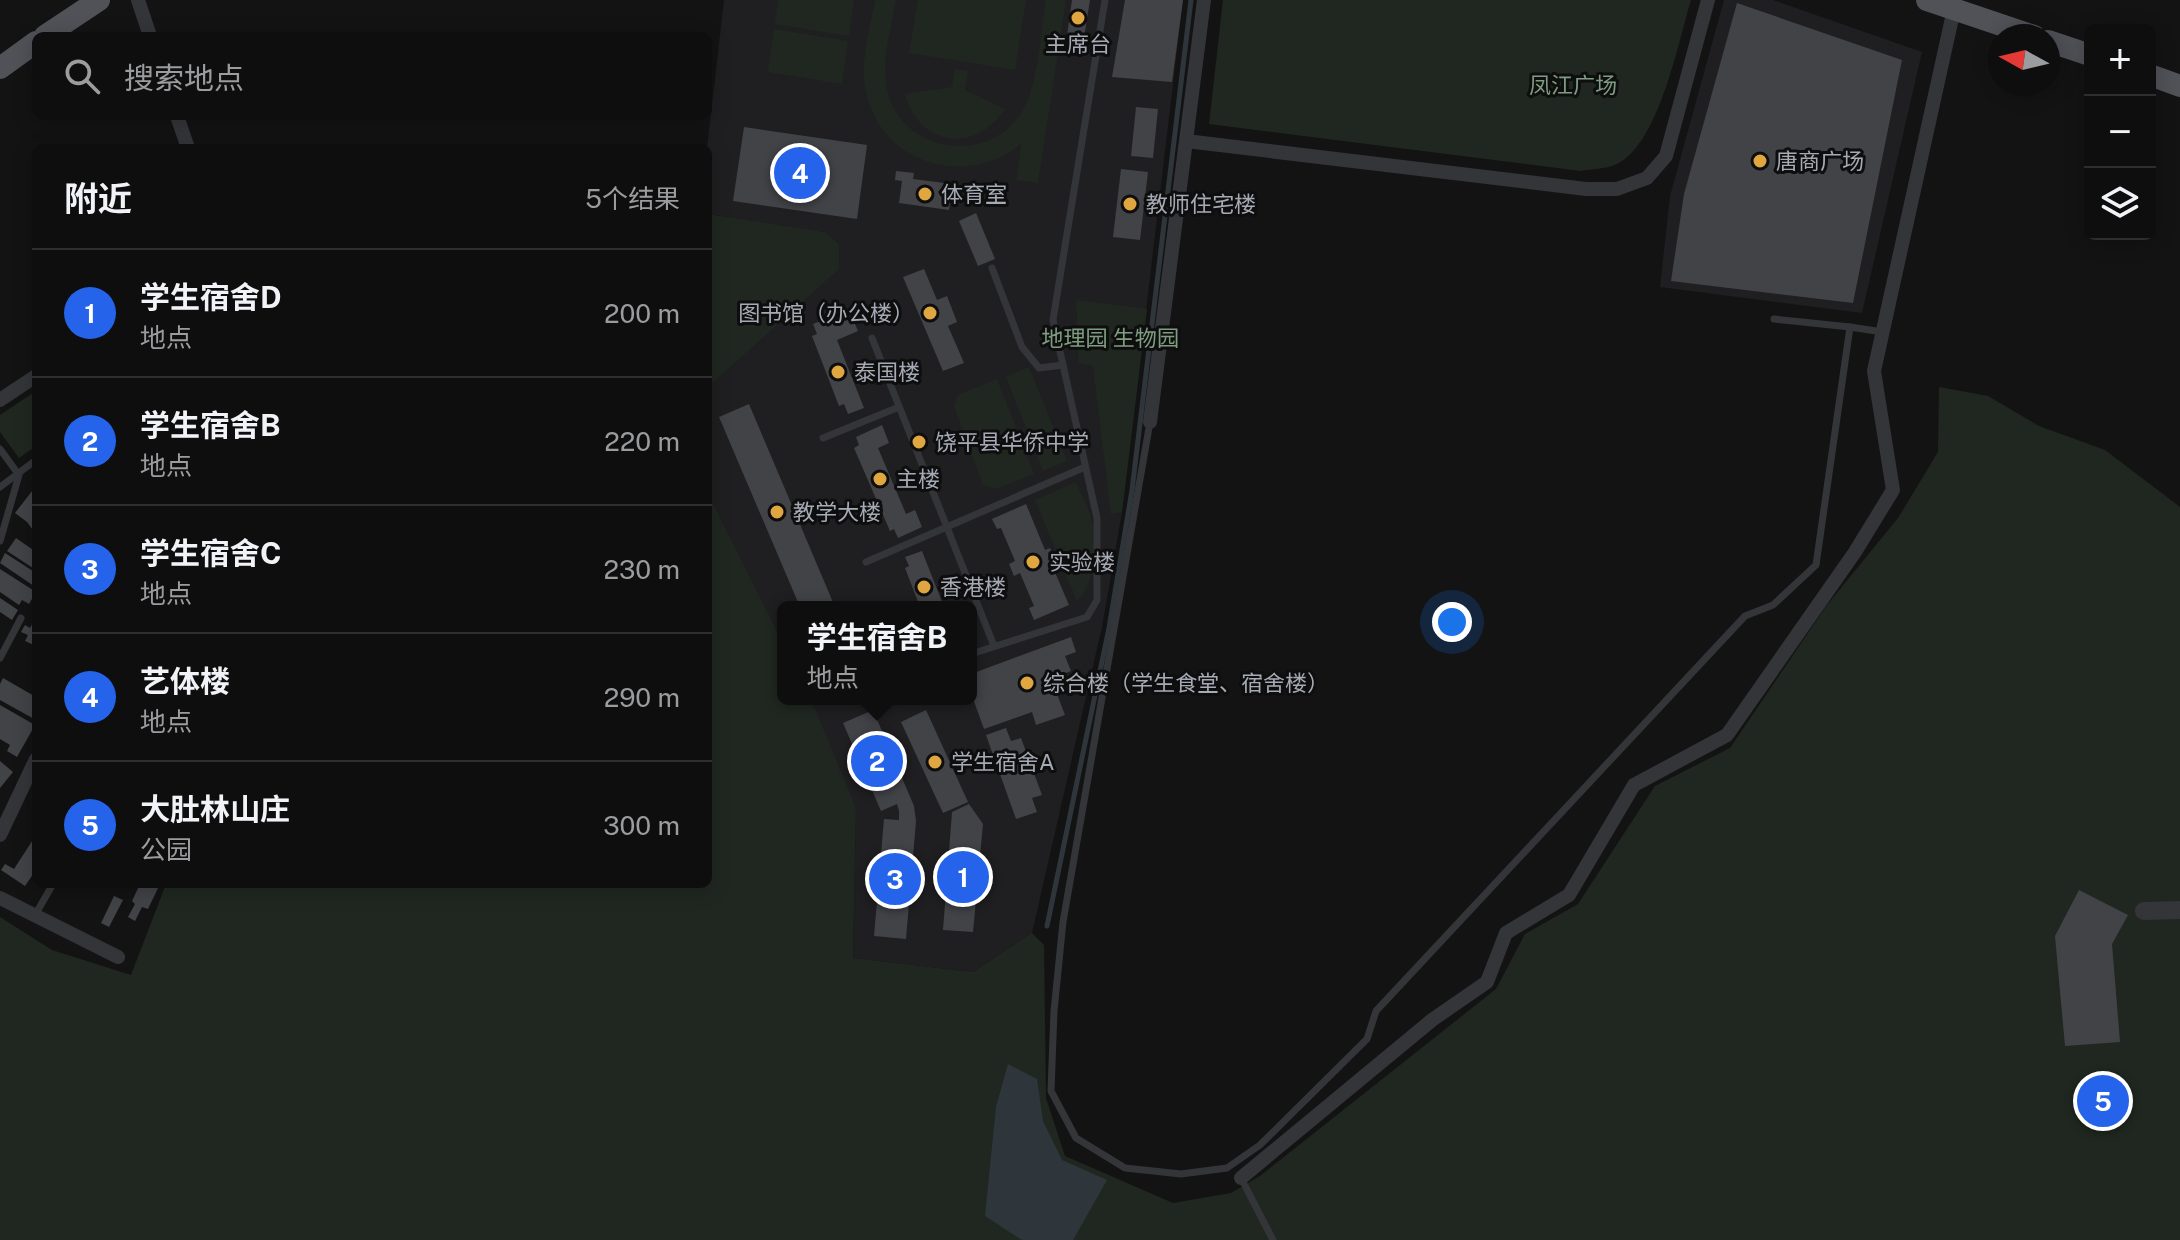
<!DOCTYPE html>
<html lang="zh">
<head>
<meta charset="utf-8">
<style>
	:root { --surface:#0e0e0f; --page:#171718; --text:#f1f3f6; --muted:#9b9c9e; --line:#2e2e2f; --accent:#2563eb }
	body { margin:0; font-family:"Public Sans","Noto Sans SC",sans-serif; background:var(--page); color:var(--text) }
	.controls { position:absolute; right:24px; top:24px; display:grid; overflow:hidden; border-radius:12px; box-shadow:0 4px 20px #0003 }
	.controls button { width:72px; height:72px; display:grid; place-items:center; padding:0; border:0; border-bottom:2px solid var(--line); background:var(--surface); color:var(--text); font:40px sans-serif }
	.compass { position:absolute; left:1988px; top:24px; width:72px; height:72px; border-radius:50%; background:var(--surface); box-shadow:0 4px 20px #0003; rotate:278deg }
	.you { position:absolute; left:1452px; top:622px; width:28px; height:28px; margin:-20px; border:6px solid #fff; border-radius:50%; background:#1a73e8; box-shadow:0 0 0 12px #1a73e833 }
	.badge { display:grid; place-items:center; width:52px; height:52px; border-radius:50%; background:var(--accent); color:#fff; font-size:26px; font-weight:700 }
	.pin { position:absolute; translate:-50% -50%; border:4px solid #fff; box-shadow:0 2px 8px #0006 }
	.popup { position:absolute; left:777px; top:601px; width:200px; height:104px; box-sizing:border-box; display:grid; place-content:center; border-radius:12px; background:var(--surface); filter:drop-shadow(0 2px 6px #0005); font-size:26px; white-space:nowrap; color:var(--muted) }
	.popup b { font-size:30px; color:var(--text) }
	.popup::after { content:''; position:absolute; left:50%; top:100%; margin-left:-16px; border:16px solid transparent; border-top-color:var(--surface) }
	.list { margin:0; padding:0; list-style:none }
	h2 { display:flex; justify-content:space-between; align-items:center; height:104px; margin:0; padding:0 32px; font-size:34px }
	h2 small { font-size:26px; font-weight:400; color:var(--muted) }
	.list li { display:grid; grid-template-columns:52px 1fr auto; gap:24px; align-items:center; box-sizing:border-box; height:128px; padding:0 32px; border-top:2px solid var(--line) }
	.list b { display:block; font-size:30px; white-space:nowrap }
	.list p { margin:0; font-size:26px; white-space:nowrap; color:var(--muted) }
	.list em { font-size:26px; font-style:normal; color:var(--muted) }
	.icon { flex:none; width:44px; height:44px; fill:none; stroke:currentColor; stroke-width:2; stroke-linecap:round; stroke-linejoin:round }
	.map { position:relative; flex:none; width:2180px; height:1240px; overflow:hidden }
	.search { position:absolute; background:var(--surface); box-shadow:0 4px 20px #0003; left:32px; top:32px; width:680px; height:88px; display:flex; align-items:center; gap:20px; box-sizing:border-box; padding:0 28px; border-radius:12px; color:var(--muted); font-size:30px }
	.panel { position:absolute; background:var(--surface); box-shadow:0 4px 20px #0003; left:32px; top:144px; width:680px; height:744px; border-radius:12px }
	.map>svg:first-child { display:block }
	.built { fill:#1f1f21 }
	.green { fill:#202720 }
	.water { fill:#2e363c }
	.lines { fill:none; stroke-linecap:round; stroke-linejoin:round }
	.stream { stroke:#2e363c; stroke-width:5 }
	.building { fill:#424347 }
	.service { stroke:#343539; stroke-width:7 }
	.minor { stroke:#343539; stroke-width:14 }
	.tertiary { stroke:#343539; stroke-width:18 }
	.primary { stroke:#515258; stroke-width:22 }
	.poi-dot { fill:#e0a63f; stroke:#0e0e0f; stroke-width:3 }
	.labels { text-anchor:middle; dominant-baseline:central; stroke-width:6; stroke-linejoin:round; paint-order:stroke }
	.poi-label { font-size:22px; fill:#a6aab4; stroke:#0e0e0f; text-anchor:start }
	.park-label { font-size:22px; fill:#7e9d80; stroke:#0e0e0f }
</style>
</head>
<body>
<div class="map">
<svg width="2180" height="1240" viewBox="0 0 2180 1240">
	<rect width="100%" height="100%" fill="#131314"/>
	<g class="built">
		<path d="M 724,0 L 1183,0 L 1122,512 L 1102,627 L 1032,933 L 973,972 L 853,958 L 856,808 L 804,699 L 971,699 L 971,607 L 783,607 L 783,654 L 708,495 L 708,387 L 745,351 L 824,232 L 708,214 L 707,148 Z"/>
		<path d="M 1724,0 L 1773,0 L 1922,52 L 1862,313 L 1660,287 L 1670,196 Z"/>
	</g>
	<g class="green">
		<path d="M 778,0 L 854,0 L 849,36 L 775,24 Z"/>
		<path d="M 875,0 L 896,0 C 891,30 879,67 889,97 C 908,154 989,164 1021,113 C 1039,86 1040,33 1046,0 L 1066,0 L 1038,183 L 1017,180 L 1021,144 C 966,189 881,164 866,92 C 859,63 870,29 875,0 Z"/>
		<path d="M 918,0 L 1026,0 L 1015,70 L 909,53 Z"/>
		<path d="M 1223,0 L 1691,0 C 1678,42 1658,151 1612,166 C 1603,169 1591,169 1581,171 L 1209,124 Z"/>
		<path d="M 774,29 L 848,41 L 842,84 L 768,72 Z"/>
		<path d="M 955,69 L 968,71 L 965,90 L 1005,109 C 975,154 920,147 905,94 L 952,87 Z"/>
		<path d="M 708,214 L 825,232 L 839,244 L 839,269 L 708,387 Z"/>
		<path d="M 1076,300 L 1147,309 L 1122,512 L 1111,514 L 1093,366 L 1079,363 Z"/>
		<path d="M 1029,367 L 1067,461 L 1043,471 L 1006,377 Z"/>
		<path d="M 997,379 L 1034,474 L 996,489 L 983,485 L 954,406 L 958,395 Z"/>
		<path d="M 1939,387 L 1988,396 L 2039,426 L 2105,450 L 2180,507 L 2180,1240 L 0,1240 L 0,917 L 52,950 L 131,975 L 166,884 L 708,884 L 708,494 L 783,644 L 783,699 L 811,699 L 856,808 L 853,958 L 973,972 L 1032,933 L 1044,945 L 1046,1098 L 1065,1156 L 1173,1203 L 1231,1193 L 1260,1176 L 1496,989 L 1525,934 L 1578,904 L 1655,786 L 1730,748 L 1827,605 L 1898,518 L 1938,452 Z"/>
		<path d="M 36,391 L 36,446 L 19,458 L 0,432 L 0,415 Z"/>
		<path d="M 1076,482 C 1080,493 1087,505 1091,517 C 1097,541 1096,584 1077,601 L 1035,500 Z"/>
	</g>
	<path class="water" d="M 1008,1064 L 1037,1079 L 1043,1121 L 1062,1160 L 1107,1180 L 1073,1240 L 1022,1240 L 985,1216 L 996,1107 Z"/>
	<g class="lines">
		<path class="stream" d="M 1047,926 L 1109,628 L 1132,490 L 1191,0"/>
	</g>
	<g class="building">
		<path d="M 1072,0 L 1090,0 L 1084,38 L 1067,36 Z"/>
		<path d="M 1125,0 L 1183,0 L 1172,82 L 1112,77 Z"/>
		<path d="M 1737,3 L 1902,60 L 1853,303 L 1671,281 L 1684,194 Z"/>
		<path d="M 1136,107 L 1158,109 L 1153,158 L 1131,156 Z"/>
		<path d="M 744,127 L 867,145 L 857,219 L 733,201 Z"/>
		<path d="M 1121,169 L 1148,172 L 1140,240 L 1113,237 Z"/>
		<path d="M 896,171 L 914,173 L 913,179 L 952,184 L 949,210 L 899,203 L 902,181 L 895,180 Z"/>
		<path d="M 976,213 L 995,259 L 978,266 L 959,221 Z"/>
		<path d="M 924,269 L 937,300 L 947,296 L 957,322 L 948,326 L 964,363 L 943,371 L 903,277 Z"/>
		<path d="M 849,310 L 858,331 L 837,340 L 864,408 L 848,414 L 844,404 L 839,406 L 812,336 L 817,334 L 813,324 Z"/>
		<path d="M 749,404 L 835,607 L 800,607 L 719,417 Z"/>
		<path d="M 882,425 L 889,443 L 878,448 L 906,514 L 915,510 L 922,527 L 898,538 L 894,529 L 890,531 L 854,448 L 859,445 L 856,437 Z"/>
		<path d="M 36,486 L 36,534 L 27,522 L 15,513 Z"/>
		<path d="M 1026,504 L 1045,550 L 1050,548 L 1055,562 L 1051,563 L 1069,605 L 1034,620 L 1029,608 L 1034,606 L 1020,573 L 1014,576 L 1009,564 L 1015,561 L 1001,528 L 997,529 L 992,519 Z"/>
		<path d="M 16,538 L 36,552 L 36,570 L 7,551 Z"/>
		<path d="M 922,551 L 944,607 L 920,607 L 905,568 L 909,566 L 905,557 Z"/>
		<path d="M 5,553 L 36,573 L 34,586 L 0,563 Z"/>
		<path d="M 0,569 L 36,592 L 29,604 L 22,600 L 19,605 L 0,592 Z"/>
		<path d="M 0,598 L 18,610 L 12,620 L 0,612 Z"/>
		<path d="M 34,621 L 36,622 L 36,646 L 25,641 L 28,635 L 21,632 L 25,625 L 30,628 Z"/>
		<path d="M 1071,637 L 1076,652 L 1065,656 L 1071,671 L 1061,675 L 1067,690 L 1057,694 L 1065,715 L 1036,725 L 1032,712 L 984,729 L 971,693 L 971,674 Z"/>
		<path d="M 3,678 L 36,697 L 36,720 L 0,700 L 0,684 Z"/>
		<path d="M 0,705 L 35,725 L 17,757 L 7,751 L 10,745 L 0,739 Z"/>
		<path d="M 873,710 L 914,806 L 916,821 L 906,939 L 874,936 L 884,819 L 899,820 L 899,811 L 897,804 L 881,811 L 843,723 Z"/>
		<path d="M 926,710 L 968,802 L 943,813 L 901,722 Z"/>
		<path d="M 1006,728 L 1011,741 L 1021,738 L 1042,795 L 1032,798 L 1037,812 L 1016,819 L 986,735 Z"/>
		<path d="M 0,761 L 13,772 L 0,788 Z"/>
		<path d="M 969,804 L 983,824 L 973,932 L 943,930 L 952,812 Z"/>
		<path d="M 36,835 L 36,870 L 25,886 L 1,870 L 5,864 L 14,869 Z"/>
		<path d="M 140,884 L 160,884 L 148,909 L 142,907 L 135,921 L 128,917 L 135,904 L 132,901 Z"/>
		<path d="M 2079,890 L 2128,915 L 2112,944 L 2120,1042 L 2065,1046 L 2055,936 Z"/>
		<path d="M 114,896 L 123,900 L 109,927 L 101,923 Z"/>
	</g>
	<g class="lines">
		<g class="service">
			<path d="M 992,268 L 1022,347 L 1039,368 L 1063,365"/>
			<path d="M 1774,319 L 1850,327"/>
			<path d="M 872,338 L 994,646"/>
			<path d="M 1150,422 L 1063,922 L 1054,1011 L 1051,1091 L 1076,1138 L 1125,1168 L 1181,1174 L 1227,1168 L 1260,1145 L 1367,1039 L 1376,1011 L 1745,616 L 1773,605 L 1816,565 L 1850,327 L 1883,332"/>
			<path d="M 823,438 L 899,407"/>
			<path d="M 0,449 L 19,475 L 0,541"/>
			<path d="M 0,487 L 36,460"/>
			<path d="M 866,562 L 1085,467"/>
			<path d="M 971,654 L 1087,617 L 1097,600 L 1097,518 L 1053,320 L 1105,0"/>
			<path d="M 0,658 L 21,618"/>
			<path d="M 35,915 L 53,884"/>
			<path d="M 1241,1178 L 1273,1240"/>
		</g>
		<g class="minor">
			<path d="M 138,0 L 150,36"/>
			<path d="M 177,116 L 188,148"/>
			<path d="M 1186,141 L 1586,189 L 1617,189 L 1647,178 L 1666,156 L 1708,0"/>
			<path d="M 0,400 L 36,376"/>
			<path d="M 1150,422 L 1204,0"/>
			<path d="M 0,835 L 36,759"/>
			<path d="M 0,898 L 118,957"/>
			<path d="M 1241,1178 L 1432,1020 L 1487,982 L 1506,933 L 1569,895 L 1634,785 L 1727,735 L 1855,552 L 1893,490 L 1874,371 L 1954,9"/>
		</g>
		<path class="tertiary" d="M 2144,911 L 2180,910"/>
		<g class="primary">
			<path d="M 1927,0 L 2034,36"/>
			<path d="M 45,36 L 99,0"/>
			<path d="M 2048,41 L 2090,55"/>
			<path d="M 0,68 L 36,42"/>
			<path d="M 2150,75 L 2180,86"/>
		</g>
	</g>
	<g class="poi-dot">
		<circle cx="1078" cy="18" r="8"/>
		<circle cx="1760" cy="161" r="8"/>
		<circle cx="925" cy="194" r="8"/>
		<circle cx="1130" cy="204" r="8"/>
		<circle cx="930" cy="313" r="8"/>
		<circle cx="838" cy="372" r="8"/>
		<circle cx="919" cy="442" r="8"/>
		<circle cx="880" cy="479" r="8"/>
		<circle cx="777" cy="512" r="8"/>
		<circle cx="1033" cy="562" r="8"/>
		<circle cx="924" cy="587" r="8"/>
		<circle cx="1027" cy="683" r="8"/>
		<circle cx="935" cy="762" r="8"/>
	</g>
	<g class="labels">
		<g class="poi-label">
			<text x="1078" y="44" text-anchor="middle">主席台</text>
			<text x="1776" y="161">唐商广场</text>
			<text x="941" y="194">体育室</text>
			<text x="1146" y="204">教师住宅楼</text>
			<text x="914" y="313" text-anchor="end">图书馆（办公楼）</text>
			<text x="854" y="372">泰国楼</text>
			<text x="935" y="442">饶平县华侨中学</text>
			<text x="896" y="479">主楼</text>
			<text x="793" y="512">教学大楼</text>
			<text x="1049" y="562">实验楼</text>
			<text x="940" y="587">香港楼</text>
			<text x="1043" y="683">综合楼（学生食堂、宿舍楼）</text>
			<text x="951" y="762">学生宿舍A</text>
		</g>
		<g class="park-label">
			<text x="1573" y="85">凤江广场</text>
			<text x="1110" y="338">地理园 生物园</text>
		</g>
	</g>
</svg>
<div class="controls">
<button>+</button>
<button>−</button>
<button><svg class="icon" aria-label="layers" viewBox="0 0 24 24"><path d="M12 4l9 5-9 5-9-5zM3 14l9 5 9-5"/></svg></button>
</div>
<svg class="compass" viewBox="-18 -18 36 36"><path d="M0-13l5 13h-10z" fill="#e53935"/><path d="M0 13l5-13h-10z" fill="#9b9c9e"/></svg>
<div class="you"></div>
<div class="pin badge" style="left:963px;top:877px">1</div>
<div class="pin badge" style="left:877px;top:761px">2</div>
<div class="popup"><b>学生宿舍B</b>地点</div>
<div class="pin badge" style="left:895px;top:879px">3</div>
<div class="pin badge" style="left:800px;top:173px">4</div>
<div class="pin badge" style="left:2103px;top:1101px">5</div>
<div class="search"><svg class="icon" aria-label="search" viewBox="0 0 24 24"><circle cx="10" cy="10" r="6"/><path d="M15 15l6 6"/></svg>搜索地点</div>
<section class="panel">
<h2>附近<small>5个结果</small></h2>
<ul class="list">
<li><span class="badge">1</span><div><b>学生宿舍D</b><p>地点</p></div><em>200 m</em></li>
<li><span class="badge">2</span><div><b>学生宿舍B</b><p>地点</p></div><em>220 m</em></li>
<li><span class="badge">3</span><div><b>学生宿舍C</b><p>地点</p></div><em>230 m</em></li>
<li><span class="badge">4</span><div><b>艺体楼</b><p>地点</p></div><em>290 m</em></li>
<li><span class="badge">5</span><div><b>大肚林山庄</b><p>公园</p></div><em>300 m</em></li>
</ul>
</section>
</div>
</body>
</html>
